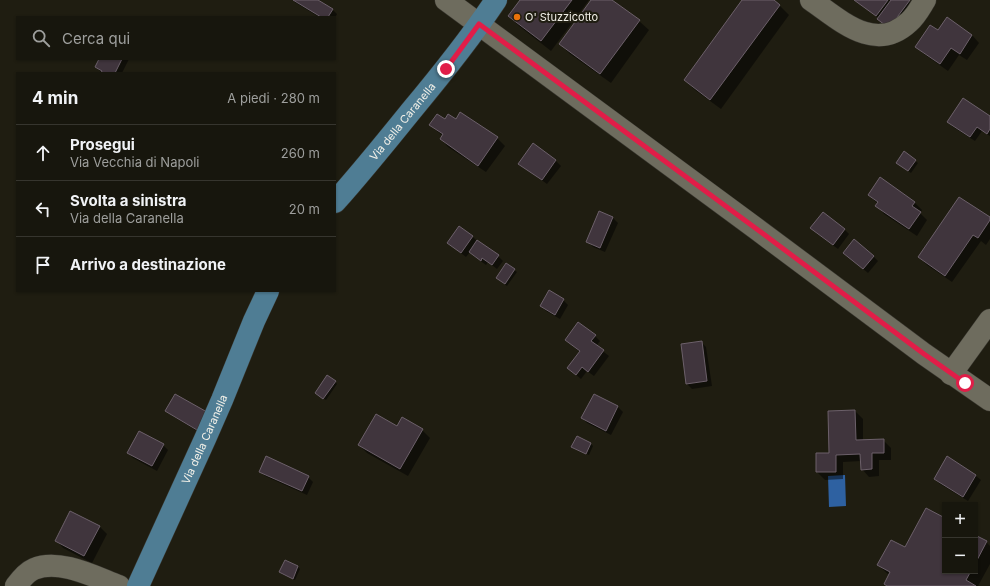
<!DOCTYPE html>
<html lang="it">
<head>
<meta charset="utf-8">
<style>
	:root { --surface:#17160d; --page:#201f16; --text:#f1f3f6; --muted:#9e9f9d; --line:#36352e }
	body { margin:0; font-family:Inter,sans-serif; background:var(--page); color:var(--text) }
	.controls { position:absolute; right:12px; bottom:12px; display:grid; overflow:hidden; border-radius:0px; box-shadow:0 1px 3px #0004 }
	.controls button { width:36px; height:36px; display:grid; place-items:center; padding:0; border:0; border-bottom:1px solid var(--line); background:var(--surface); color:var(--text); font:20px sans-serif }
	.stop { position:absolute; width:12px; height:12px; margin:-9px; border:3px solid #e11d48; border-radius:50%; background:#fff }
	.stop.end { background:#e11d48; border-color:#fff; box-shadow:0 1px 4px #0008 }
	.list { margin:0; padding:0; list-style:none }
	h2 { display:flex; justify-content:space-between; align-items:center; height:52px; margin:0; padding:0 16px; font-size:17px }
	h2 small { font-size:13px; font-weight:400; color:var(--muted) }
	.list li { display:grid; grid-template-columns:26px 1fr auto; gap:12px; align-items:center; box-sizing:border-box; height:56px; padding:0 16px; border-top:1px solid var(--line) }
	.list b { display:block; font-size:15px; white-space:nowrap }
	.list p { margin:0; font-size:13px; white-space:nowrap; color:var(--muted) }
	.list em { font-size:13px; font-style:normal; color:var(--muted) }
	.icon { flex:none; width:22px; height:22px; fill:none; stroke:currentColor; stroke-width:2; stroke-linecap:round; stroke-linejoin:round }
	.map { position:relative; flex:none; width:990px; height:586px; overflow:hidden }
	.search { position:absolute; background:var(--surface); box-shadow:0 1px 3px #0004; left:16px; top:16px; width:320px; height:44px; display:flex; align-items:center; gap:10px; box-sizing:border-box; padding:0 14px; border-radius:0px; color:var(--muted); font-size:15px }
	.panel { position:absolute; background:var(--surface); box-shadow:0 1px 3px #0004; left:16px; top:72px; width:320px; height:220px; border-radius:0px }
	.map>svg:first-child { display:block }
	.water { fill:#2e61a1 }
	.shadow { fill:#0007 }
	.building { fill:#40353d; stroke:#6c606a }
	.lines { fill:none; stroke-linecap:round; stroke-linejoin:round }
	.minor-casing { stroke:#38362f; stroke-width:23 }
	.major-casing { stroke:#38362f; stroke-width:23 }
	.minor { stroke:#6e6c5e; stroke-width:22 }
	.major { stroke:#4f7d94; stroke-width:22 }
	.route { stroke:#e11d48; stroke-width:5 }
	.food-dot { fill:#e8710a; stroke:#1f1d11; stroke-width:1.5 }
	.labels { text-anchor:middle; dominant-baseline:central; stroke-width:4; stroke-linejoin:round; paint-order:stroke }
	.poi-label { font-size:11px; fill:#f2f0e8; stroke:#1f1d11; text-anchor:start }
	.street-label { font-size:11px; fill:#f2f0e8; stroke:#1f1d11 }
</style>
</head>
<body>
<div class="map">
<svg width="990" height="586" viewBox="0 0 990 586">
	<rect width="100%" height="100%" fill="#1f1d11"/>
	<path class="water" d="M 845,475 L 846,506 L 829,507 L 828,476 Z"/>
	<g class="shadow">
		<path d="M 293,0 L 316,0 L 332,9 L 337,14 L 335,18 L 335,17 L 319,17 L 296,3 Z"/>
		<path d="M 521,0 L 589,0 L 551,51 L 519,26 L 509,16 Z"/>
		<path d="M 593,0 L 611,0 L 639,21 L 649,30 L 611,83 L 570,54 L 560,44 Z"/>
		<path d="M 744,0 L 772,0 L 779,5 L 789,15 L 721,109 L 695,90 L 685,80 Z"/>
		<path d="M 855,0 L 908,0 L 914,6 L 894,32 L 883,24 L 878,19 L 879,18 Z"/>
		<path d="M 948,19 L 972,35 L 979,43 L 967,60 L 959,55 L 948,71 L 924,54 L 916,47 L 939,32 Z"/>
		<path d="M 100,59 L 129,59 L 122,73 L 102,73 L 96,67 Z"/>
		<path d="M 990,117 L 990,136 L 982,131 L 975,141 L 953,127 L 948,122 Z"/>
		<path d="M 445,120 L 497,138 L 505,146 L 486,172 L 448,147 L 441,139 L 443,136 L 438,132 L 430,125 Z"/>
		<path d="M 533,145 L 556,161 L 561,166 L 547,184 L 525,168 Z"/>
		<path d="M 904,153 L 918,163 L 911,173 L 900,165 Z"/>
		<path d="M 869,195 L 914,202 L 922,210 L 920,213 L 927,220 L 917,236 L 884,214 L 877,206 L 878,204 Z"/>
		<path d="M 600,213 L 613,218 L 618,223 L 605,252 L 593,247 L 588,242 Z"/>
		<path d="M 990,219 L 990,239 L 986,245 L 981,241 L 952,282 L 927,265 L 919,257 Z"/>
		<path d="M 844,229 L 849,234 L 838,249 L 816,233 Z"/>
		<path d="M 472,236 L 477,241 L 498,256 L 503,261 L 497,269 L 488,262 L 486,265 L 475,257 L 470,252 L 466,257 L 453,247 L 448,243 Z"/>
		<path d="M 844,253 L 873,256 L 878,261 L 868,273 Z"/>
		<path d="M 514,270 L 517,272 L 507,286 L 497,278 Z"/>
		<path d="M 563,300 L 568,305 L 560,319 L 546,311 L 541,306 Z"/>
		<path d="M 595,336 L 600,341 L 596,346 L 609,356 L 594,376 L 587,371 L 581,379 L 568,368 L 580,352 L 566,340 Z"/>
		<path d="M 701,342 L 706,347 L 712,386 L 692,389 L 687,384 Z"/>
		<path d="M 335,381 L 337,384 L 326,400 L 318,395 Z"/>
		<path d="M 175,395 L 202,434 L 171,415 L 166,410 Z"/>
		<path d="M 594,395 L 618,407 L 623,412 L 611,435 L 587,423 L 582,418 Z"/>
		<path d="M 855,411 L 863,419 L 863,441 L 883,440 L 891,448 L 891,460 L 879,460 L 879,476 L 869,477 L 862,469 L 861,461 L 843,462 L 843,479 L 825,480 L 817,472 L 817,454 L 830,454 Z"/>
		<path d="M 402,419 L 422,430 L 430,438 L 408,476 L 367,453 L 359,445 L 397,428 Z"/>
		<path d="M 577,437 L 591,444 L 593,446 L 589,455 L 575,449 L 573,447 Z"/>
		<path d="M 163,445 L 168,450 L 157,471 L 133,458 L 128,453 Z"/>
		<path d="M 948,458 L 976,476 L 981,480 L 968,501 L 940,484 L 935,479 Z"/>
		<path d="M 260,471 L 308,477 L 313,482 L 307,495 L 265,476 Z"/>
		<path d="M 945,520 L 945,571 L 975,571 L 975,536 L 986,542 L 990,546 L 990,564 L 978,586 L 887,586 L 885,584 L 890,576 L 878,565 L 905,548 Z"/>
		<path d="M 99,526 L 107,534 L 92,563 L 63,548 L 56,540 Z"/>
		<path d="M 285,561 L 298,567 L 300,569 L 295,580 L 282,574 L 280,572 Z"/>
	</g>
	<g class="building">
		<path d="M 293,0 L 318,0 L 333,9 L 328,17 L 321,17 Z"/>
		<path d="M 520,0 L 572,0 L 541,41 L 508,16 Z"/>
		<path d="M 591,0 L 612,0 L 640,20 L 600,74 L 559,44 Z"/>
		<path d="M 742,0 L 774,0 L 780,5 L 710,100 L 684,80 Z"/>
		<path d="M 854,0 L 888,0 L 876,16 Z"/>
		<path d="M 891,0 L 910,0 L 889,28 L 877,19 Z"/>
		<path d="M 947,17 L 972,35 L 960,54 L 951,48 L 940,64 L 915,47 L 930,25 L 938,30 Z"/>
		<path d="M 99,59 L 122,59 L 115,73 L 101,73 L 102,71 L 95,67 Z"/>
		<path d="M 963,98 L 990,116 L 990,129 L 987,134 L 977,127 L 970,137 L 947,122 Z"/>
		<path d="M 460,112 L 498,137 L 478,166 L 440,139 L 443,134 L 429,125 L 437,114 L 445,119 L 448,114 L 456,119 Z"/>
		<path d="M 533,143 L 556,160 L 542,180 L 518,164 Z"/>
		<path d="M 904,151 L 916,160 L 908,171 L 896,163 Z"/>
		<path d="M 880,177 L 915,202 L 912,206 L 921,212 L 909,229 L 875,206 L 878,202 L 868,195 Z"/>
		<path d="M 959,197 L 990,217 L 990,220 L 978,238 L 973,235 L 945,276 L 918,257 Z"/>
		<path d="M 599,211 L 613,217 L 600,248 L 586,242 Z"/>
		<path d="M 823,212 L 845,229 L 833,245 L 810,228 Z"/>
		<path d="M 459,226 L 473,236 L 461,253 L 447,243 Z"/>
		<path d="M 854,239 L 874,256 L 863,269 L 843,253 Z"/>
		<path d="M 477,240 L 499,255 L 492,265 L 482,258 L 481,261 L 469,252 Z"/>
		<path d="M 506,263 L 515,269 L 505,284 L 496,278 Z"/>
		<path d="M 549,290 L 564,299 L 555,315 L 540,306 Z"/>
		<path d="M 578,322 L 596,335 L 591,341 L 604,350 L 588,372 L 582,367 L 576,375 L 567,368 L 580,351 L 565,340 Z"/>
		<path d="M 702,341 L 707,381 L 686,384 L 681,344 Z"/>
		<path d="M 327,375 L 336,381 L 323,399 L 315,393 Z"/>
		<path d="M 175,394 L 207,412 L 197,430 L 165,411 Z"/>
		<path d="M 594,394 L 618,406 L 606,431 L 581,418 Z"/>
		<path d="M 855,410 L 856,440 L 884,439 L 884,453 L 872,453 L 872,469 L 861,470 L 860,454 L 836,455 L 836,472 L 816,472 L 816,453 L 829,453 L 828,411 Z"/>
		<path d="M 376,414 L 397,426 L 402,417 L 423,429 L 400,469 L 358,445 Z"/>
		<path d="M 139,431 L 164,444 L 152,466 L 127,453 Z"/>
		<path d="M 577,436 L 591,443 L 586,454 L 571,447 Z"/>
		<path d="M 266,456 L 309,476 L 302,491 L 259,472 Z"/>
		<path d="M 947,456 L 976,475 L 963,497 L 934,479 Z"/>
		<path d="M 926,508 L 945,518 L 945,571 L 971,571 L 966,580 L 976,586 L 887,586 L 884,584 L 890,572 L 877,565 L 891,540 L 905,547 Z"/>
		<path d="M 70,511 L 100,526 L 84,556 L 55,541 Z"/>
		<path d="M 975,535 L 987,541 L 975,564 Z"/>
		<path d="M 285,560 L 298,566 L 293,579 L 279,572 Z"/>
	</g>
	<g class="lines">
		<defs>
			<g id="minor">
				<path d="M 446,0 L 758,230 L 924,354 L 990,400"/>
				<path d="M 811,0 C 840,20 875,54 909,22 C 916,16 920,8 925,0"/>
				<path d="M 951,374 L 990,320"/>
				<path d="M 16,586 C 21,579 27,572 34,569 C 59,558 95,577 119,586"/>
			</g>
			<g id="major">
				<path id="s1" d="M 335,202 C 361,173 386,142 411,111 C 441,75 470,39 496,0"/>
				<path id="s2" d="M 138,586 L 205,439 L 222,400 L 254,321 L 268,291"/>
			</g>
		</defs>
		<use href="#minor" class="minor-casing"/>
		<use href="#major" class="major-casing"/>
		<use href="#minor" class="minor"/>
		<use href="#major" class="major"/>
	</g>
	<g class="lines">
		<path class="route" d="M 446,69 L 479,24 L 758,230 L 924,354 L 965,383"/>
	</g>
	<circle class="food-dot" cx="517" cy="17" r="4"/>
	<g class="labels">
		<g class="poi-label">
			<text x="525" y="17">O' Stuzzicotto</text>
		</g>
		<g class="street-label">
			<text stroke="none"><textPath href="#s1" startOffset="105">Via della Caranella</textPath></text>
			<text stroke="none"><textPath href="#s2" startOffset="161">Via della Caranella</textPath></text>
		</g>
	</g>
</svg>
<div class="controls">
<button>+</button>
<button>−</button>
</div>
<div class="stop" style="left:965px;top:383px"></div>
<div class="stop end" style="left:446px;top:69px"></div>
<div class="search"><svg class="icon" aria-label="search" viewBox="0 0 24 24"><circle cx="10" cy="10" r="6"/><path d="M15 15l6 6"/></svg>Cerca qui</div>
<section class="panel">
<h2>4 min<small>A piedi · 280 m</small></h2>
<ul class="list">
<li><svg class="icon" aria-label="ahead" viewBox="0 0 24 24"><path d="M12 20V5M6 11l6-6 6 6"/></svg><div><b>Prosegui</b><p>Via Vecchia di Napoli</p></div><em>260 m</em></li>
<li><svg class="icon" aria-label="left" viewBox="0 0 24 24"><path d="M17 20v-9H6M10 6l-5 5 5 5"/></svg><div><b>Svolta a sinistra</b><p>Via della Caranella</p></div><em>20 m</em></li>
<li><svg class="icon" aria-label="arrive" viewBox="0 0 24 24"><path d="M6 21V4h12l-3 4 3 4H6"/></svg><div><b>Arrivo a destinazione</b></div></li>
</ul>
</section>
</div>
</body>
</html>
